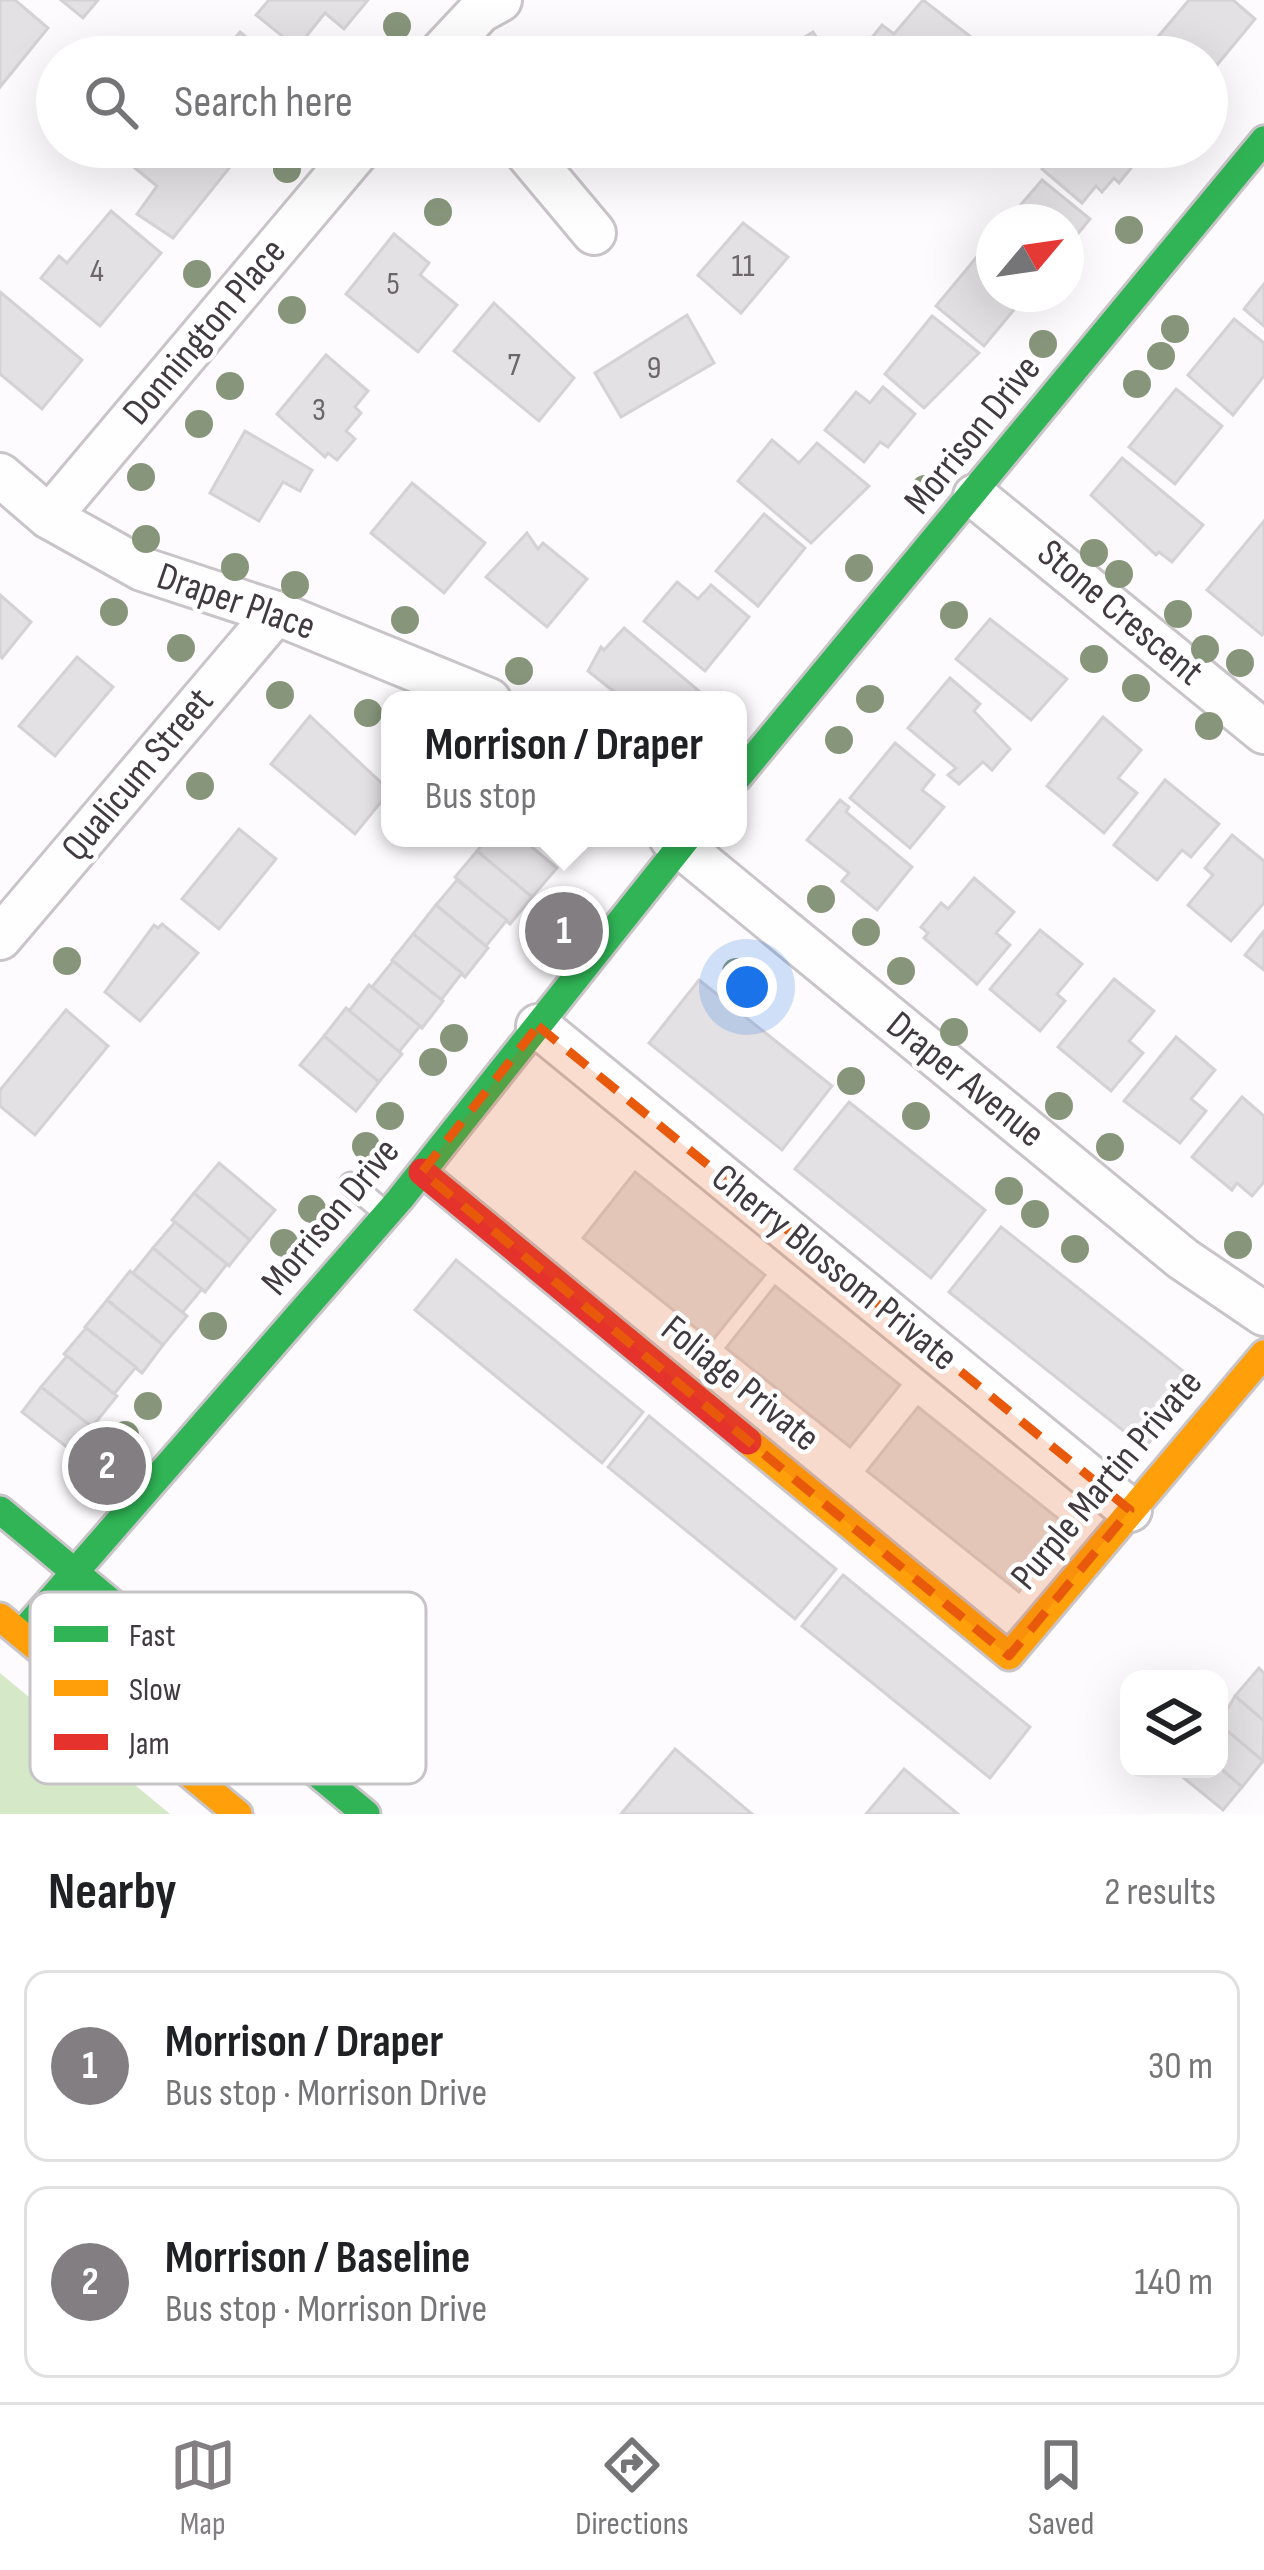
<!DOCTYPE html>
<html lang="en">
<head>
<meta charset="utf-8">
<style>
	:root { --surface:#fff; --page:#f2f2f2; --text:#202124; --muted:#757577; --line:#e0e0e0; --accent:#837e82 }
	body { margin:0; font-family:"Sofia Sans Condensed",sans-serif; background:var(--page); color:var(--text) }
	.controls { position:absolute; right:36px; bottom:36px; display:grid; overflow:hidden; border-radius:24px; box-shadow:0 12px 48px #0002 }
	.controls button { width:108px; height:108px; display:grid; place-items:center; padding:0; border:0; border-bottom:3px solid var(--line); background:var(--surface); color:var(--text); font:60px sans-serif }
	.compass { position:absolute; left:976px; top:204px; width:108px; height:108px; border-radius:50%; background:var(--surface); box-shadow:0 12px 48px #0002; rotate:61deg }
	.you { position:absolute; left:747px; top:987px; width:42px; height:42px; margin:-30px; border:9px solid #fff; border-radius:50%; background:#1a73e8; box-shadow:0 0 0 18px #1a73e833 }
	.badge { display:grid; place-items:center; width:78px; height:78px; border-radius:50%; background:var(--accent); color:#fff; font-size:39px; font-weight:700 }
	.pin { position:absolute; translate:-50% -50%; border:6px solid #fff; box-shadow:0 3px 12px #0006 }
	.popup { position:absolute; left:381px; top:691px; width:366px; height:156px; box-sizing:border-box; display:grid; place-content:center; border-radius:24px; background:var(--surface); filter:drop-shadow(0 3px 9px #0005); font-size:39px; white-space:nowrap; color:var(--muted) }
	.popup b { font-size:45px; color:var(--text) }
	.popup::after { content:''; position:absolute; left:50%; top:100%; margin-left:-24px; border:24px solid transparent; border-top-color:var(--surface) }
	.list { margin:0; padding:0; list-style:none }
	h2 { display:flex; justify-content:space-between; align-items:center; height:156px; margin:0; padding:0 48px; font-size:51px }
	h2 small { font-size:39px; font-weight:400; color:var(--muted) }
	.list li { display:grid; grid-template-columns:78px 1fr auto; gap:36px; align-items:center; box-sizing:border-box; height:192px; margin:0 24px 24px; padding:0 24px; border:3px solid var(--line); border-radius:24px }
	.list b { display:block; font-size:45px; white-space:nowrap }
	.list p { margin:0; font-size:39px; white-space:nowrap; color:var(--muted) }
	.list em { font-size:39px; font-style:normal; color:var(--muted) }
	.icon { flex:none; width:66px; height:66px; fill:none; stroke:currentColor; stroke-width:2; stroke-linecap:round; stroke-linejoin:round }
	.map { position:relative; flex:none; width:1264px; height:1814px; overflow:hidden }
	.search { position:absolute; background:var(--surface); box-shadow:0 12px 48px #0002; left:36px; right:36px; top:36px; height:132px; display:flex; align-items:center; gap:30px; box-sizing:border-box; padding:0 42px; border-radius:66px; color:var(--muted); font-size:45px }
	.sheet { height:588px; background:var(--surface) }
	nav { display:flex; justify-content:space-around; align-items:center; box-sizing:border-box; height:168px; border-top:3px solid var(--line); background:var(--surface); font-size:33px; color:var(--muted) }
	nav a { display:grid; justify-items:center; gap:6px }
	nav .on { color:var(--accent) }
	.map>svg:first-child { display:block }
	.green { fill:#d5e9c9 }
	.building { fill:#e4e1e4; stroke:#d5d1d5; stroke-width:3 }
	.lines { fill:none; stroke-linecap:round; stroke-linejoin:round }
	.lane-casing { stroke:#c8c4c8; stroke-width:27 }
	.street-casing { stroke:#c8c4c8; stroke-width:48 }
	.fast-casing { stroke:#c8c4c8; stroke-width:33 }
	.slow-casing { stroke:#c8c4c8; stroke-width:33 }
	.jam-casing { stroke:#c8c4c8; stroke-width:33 }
	.lane { stroke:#fffeff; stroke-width:21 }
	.street { stroke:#fffeff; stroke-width:42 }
	.fast { stroke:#30b455; stroke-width:27 }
	.slow { stroke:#ff9f0a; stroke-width:27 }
	.jam { stroke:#e5322d; stroke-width:27 }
	.tree { fill:#87967b }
	.marked { fill:#e8590c; fill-opacity:0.2; stroke:#e8590c; stroke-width:9; stroke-dasharray:24 15; stroke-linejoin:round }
	.labels { text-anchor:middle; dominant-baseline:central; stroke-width:9; stroke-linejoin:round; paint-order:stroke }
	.number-label { font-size:33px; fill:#6c666b }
	.street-label { font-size:39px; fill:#413a40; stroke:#fff }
	.key { fill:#fff; stroke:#c6c4c6; stroke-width:3 }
	.key-label { font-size:33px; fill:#413a40 }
</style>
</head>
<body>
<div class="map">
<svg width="1264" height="1814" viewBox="0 0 1264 1814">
	<rect width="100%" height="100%" fill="#fdfbfd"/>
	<path class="green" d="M 0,1673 L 170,1814 L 0,1814 Z"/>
	<g class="building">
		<path d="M 0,0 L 15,0 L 48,28 L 0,87 Z"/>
		<path d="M 61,0 L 98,0 L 83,18 Z"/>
		<path d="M 269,0 L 368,0 L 344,29 L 325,13 L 297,48 L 256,15 Z"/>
		<path d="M 923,0 L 971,37 L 955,57 L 856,57 L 882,25 L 894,34 Z"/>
		<path d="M 1189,0 L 1233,0 L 1255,19 L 1207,77 L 1207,57 L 1178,57 L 1156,39 Z"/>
		<path d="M 240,32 L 270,57 L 219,57 Z"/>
		<path d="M 813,32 L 829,57 L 772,57 Z"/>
		<path d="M 144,147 L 206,147 L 230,167 L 173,238 L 137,214 L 157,186 L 130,164 Z"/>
		<path d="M 1061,147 L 1138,147 L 1144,152 L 1119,183 L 1114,178 L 1102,192 L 1096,186 L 1082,203 L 1042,169 Z"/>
		<path d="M 1042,180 L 1090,219 L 1066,248 L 1066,222 L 1006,222 Z"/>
		<path d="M 111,211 L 161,253 L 100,326 L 41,278 L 59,256 L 67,263 Z"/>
		<path d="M 743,223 L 788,257 L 741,313 L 698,275 Z"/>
		<path d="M 394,234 L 429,263 L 420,275 L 457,305 L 418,352 L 346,294 Z"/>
		<path d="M 986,246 L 994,253 L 994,294 L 1027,294 L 984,346 L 936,306 Z"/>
		<path d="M 1264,284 L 1264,326 L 1244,309 Z"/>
		<path d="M 0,292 L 82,360 L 42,409 L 0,374 Z"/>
		<path d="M 494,303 L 574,378 L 539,421 L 454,351 Z"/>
		<path d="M 687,315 L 714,363 L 621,417 L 595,373 Z"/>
		<path d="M 932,316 L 979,353 L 924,408 L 885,374 Z"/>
		<path d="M 1234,319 L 1264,343 L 1264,376 L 1233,415 L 1188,375 Z"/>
		<path d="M 326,355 L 368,391 L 355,407 L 361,413 L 346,431 L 355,439 L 337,460 L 328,453 L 325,457 L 277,414 Z"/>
		<path d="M 883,387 L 915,414 L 888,447 L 880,442 L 864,462 L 825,430 L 856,392 L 870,403 Z"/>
		<path d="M 1176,389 L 1222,426 L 1175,484 L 1129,447 Z"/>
		<path d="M 245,431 L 312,470 L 300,491 L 283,482 L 259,521 L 210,493 Z"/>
		<path d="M 772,440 L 799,463 L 817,443 L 869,486 L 811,543 L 738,481 Z"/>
		<path d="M 1122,458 L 1203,525 L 1172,562 L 1159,552 L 1156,555 L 1091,495 Z"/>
		<path d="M 412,483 L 485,543 L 444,593 L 371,533 Z"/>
		<path d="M 764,514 L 805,548 L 758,606 L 716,571 Z"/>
		<path d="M 1264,521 L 1264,632 L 1262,635 L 1207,590 Z"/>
		<path d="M 527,533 L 538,549 L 543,543 L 587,579 L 547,627 L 486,577 Z"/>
		<path d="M 677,582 L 698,599 L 711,585 L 749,617 L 705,671 L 644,621 Z"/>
		<path d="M 0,595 L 31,622 L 2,658 L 0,656 Z"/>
		<path d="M 990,619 L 1067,679 L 1031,720 L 956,659 Z"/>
		<path d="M 624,628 L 699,691 L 691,700 L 622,698 L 588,671 L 601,647 L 604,650 Z"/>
		<path d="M 77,657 L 113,687 L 55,756 L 19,726 Z"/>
		<path d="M 950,678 L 980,704 L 974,711 L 1010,749 L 992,770 L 983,762 L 959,784 L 948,775 L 956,768 L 908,728 Z"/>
		<path d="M 310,716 L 390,791 L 355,834 L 271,764 Z"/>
		<path d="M 1103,717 L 1141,750 L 1118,778 L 1137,793 L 1104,833 L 1047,786 Z"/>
		<path d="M 895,743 L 934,775 L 922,790 L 944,807 L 910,848 L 850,798 Z"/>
		<path d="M 1165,780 L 1219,824 L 1191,857 L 1182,850 L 1157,880 L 1114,845 Z"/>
		<path d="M 840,800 L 849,807 L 846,812 L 912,867 L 877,910 L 842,881 L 849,873 L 807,840 Z"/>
		<path d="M 239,829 L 276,859 L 219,929 L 182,899 Z"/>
		<path d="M 1232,835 L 1264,861 L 1264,903 L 1231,941 L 1188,905 L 1213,875 L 1205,868 Z"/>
		<path d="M 488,838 L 521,838 L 557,868 L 532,897 L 477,851 Z"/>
		<path d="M 477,851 L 532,897 L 510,924 L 455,877 Z"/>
		<path d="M 974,878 L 1014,912 L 996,933 L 1010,945 L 977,984 L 924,938 L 928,933 L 921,927 L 941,903 L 948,909 Z"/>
		<path d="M 457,880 L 507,920 L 486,946 L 436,905 Z"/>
		<path d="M 436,905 L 488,948 L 465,977 L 413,934 Z"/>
		<path d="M 162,924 L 198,953 L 140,1021 L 105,992 L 154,925 L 158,928 Z"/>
		<path d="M 1040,930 L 1082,964 L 1057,994 L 1065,1001 L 1040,1031 L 990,989 Z"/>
		<path d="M 1264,931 L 1264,970 L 1245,955 Z"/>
		<path d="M 413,934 L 462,973 L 441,1000 L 392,960 Z"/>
		<path d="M 393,961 L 443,1001 L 422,1028 L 372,987 Z"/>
		<path d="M 1114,979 L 1154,1011 L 1129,1041 L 1143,1053 L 1111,1091 L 1058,1047 Z"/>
		<path d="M 699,980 L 832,1086 L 782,1150 L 649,1043 Z"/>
		<path d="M 369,985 L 420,1026 L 399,1052 L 349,1011 Z"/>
		<path d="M 346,1008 L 402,1054 L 379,1082 L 324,1036 Z"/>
		<path d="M 66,1010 L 108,1046 L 35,1135 L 0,1106 L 0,1090 Z"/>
		<path d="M 324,1036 L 379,1082 L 356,1111 L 300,1065 Z"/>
		<path d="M 1176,1037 L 1215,1070 L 1191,1099 L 1206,1111 L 1180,1143 L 1124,1101 Z"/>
		<path d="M 1242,1097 L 1264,1116 L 1264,1182 L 1252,1196 L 1237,1183 L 1232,1190 L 1192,1157 Z"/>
		<path d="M 849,1102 L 985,1210 L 931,1278 L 795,1169 Z"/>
		<path d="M 219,1163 L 275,1210 L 250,1240 L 194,1193 Z"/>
		<path d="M 635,1172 L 765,1275 L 712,1341 L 583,1238 Z"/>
		<path d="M 194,1193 L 250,1240 L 229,1266 L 172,1220 Z"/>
		<path d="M 175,1222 L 227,1264 L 205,1292 L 153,1248 Z"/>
		<path d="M 1001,1227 L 1197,1382 L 1145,1448 L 949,1292 Z"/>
		<path d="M 153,1248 L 202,1289 L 182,1313 L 133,1273 Z"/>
		<path d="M 456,1260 L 643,1412 L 602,1463 L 415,1310 Z"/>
		<path d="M 130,1271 L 187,1316 L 163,1345 L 107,1300 Z"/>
		<path d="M 775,1286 L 900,1385 L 850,1447 L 726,1348 Z"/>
		<path d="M 107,1300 L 163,1345 L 142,1373 L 85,1327 Z"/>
		<path d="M 86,1328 L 136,1367 L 114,1394 L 64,1354 Z"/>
		<path d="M 67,1356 L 117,1396 L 92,1427 L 41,1387 Z"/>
		<path d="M 41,1387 L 92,1427 L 73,1452 L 22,1412 Z"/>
		<path d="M 918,1407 L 1070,1528 L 1019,1592 L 867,1471 Z"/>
		<path d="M 649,1416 L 836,1569 L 795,1619 L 608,1467 Z"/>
		<path d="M 843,1575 L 1030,1727 L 990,1778 L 802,1626 Z"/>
		<path d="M 1259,1668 L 1264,1673 L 1264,1721 L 1235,1696 Z"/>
		<path d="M 1235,1696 L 1264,1721 L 1263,1761 L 1219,1724 Z"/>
		<path d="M 1219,1724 L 1263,1761 L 1242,1787 L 1219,1767 Z"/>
		<path d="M 675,1749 L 752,1814 L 621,1814 Z"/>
		<path d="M 1219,1767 L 1242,1787 L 1223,1810 L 1174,1770 Z"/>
		<path d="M 904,1769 L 958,1814 L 866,1814 Z"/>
	</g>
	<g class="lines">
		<defs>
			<path id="lane" d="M 351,1184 L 382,1210"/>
			<g id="street">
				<path d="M 437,57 L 480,11 L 500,0"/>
				<path d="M 522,147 L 594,233"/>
				<path d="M 0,475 L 49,517 L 142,569 L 276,613 L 489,700"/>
				<path d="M 975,496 L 1264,732"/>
				<path d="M 49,517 L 361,147"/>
				<path d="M 671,838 L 1183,1259 L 1264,1314"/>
				<path d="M 0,938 L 276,613"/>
				<path d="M 538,1026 L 1130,1510"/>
			</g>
			<g id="fast">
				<path d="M 738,777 L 1264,140"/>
				<path d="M 0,1510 L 366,1814"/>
				<path d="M 21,1634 L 400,1199 L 687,838"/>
			</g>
			<g id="slow">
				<path d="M 748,1441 L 1009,1656 L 1264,1354"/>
				<path d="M 0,1617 L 238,1814"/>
			</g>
			<path id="jam" d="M 422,1172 L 748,1441"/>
		</defs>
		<use href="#lane" class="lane-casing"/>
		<use href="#street" class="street-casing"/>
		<use href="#fast" class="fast-casing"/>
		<use href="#slow" class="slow-casing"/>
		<use href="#jam" class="jam-casing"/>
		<use href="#lane" class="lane"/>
		<use href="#street" class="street"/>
		<use href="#fast" class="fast"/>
		<use href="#slow" class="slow"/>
		<use href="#jam" class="jam"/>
	</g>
	<g class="tree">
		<circle cx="397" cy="26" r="14"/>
		<circle cx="287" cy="169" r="14"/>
		<circle cx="438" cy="212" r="14"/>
		<circle cx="1129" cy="230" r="14"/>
		<circle cx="197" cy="274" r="14"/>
		<circle cx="292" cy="310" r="14"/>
		<circle cx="1175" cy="329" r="14"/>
		<circle cx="1043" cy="344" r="14"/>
		<circle cx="1161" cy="356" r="14"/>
		<circle cx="1137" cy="384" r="14"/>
		<circle cx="230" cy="386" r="14"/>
		<circle cx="199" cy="424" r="14"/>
		<circle cx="141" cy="477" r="14"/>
		<circle cx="925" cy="489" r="14"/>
		<circle cx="146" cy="539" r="14"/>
		<circle cx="1094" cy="553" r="14"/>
		<circle cx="235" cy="567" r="14"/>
		<circle cx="859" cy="568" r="14"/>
		<circle cx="1119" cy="574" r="14"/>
		<circle cx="295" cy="585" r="14"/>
		<circle cx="114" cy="612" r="14"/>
		<circle cx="1178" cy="614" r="14"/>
		<circle cx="954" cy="615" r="14"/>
		<circle cx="405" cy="620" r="14"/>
		<circle cx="181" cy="648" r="14"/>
		<circle cx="1205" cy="649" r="14"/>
		<circle cx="1094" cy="659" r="14"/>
		<circle cx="1240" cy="663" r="14"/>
		<circle cx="519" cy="671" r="14"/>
		<circle cx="1136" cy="688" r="14"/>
		<circle cx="280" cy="695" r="14"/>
		<circle cx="870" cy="699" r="14"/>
		<circle cx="368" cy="713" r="14"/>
		<circle cx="1209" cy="726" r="14"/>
		<circle cx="839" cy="740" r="14"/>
		<circle cx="200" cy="786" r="14"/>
		<circle cx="821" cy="899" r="14"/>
		<circle cx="544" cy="927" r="14"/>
		<circle cx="866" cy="932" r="14"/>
		<circle cx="67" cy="961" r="14"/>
		<circle cx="901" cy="971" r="14"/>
		<circle cx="736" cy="972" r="14"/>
		<circle cx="954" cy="1032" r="14"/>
		<circle cx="454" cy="1038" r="14"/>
		<circle cx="433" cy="1062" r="14"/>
		<circle cx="851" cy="1081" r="14"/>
		<circle cx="1059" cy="1106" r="14"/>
		<circle cx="390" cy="1116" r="14"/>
		<circle cx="916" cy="1116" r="14"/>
		<circle cx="366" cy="1146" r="14"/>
		<circle cx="1110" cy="1147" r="14"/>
		<circle cx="1009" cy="1191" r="14"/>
		<circle cx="312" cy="1209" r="14"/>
		<circle cx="1035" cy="1214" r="14"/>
		<circle cx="284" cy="1243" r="14"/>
		<circle cx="1238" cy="1245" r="14"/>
		<circle cx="1075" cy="1249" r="14"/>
		<circle cx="213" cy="1326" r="14"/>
		<circle cx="148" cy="1406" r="14"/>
		<circle cx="125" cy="1435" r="14"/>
	</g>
	<path class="marked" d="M 538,1026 L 1130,1510 L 1009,1656 L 422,1172 Z"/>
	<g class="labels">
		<g class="number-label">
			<text x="743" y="266">11</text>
			<text x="97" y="271">4</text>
			<text x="393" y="284">5</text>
			<text x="514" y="365">7</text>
			<text x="654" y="368">9</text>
			<text x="319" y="410">3</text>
		</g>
		<g class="street-label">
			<text transform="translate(205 332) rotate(-50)">Donnington Place</text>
			<text transform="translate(973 435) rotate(-51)">Morrison Drive</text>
			<text transform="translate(236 602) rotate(19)">Draper Place</text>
			<text transform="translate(1120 613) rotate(40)">Stone Crescent</text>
			<text transform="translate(138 775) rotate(-50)">Qualicum Street</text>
			<text transform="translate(965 1080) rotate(39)">Draper Avenue</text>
			<text transform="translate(331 1217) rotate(-50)">Morrison Drive</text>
			<text transform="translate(834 1268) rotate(39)">Cherry Blossom Private</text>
			<text transform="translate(740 1384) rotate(39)">Foliage Private</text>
			<text transform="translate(1107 1480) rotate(-50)">Purple Martin Private</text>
		</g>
	</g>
	<rect x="30" y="1592" width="396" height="192" rx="18" class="key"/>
	<rect x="54" y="1626" width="54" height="16" fill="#30b455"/>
	<rect x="54" y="1680" width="54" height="16" fill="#ff9f0a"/>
	<rect x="54" y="1734" width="54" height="16" fill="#e5322d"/>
	<g class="key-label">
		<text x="129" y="1646">Fast</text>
		<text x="129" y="1700">Slow</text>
		<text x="129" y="1754">Jam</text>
	</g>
</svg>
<div class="controls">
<button><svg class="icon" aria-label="layers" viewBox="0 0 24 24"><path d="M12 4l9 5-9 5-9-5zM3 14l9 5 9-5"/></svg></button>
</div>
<svg class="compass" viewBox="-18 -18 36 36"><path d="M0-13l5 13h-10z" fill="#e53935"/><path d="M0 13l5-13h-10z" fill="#757577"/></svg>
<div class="you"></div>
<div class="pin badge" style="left:564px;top:931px">1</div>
<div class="popup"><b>Morrison / Draper</b>Bus stop</div>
<div class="pin badge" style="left:107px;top:1466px">2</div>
<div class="search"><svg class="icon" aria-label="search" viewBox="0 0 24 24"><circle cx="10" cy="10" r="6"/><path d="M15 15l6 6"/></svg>Search here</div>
</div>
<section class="sheet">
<h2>Nearby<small>2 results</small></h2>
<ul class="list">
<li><span class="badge">1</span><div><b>Morrison / Draper</b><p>Bus stop · Morrison Drive</p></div><em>30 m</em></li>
<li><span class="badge">2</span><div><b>Morrison / Baseline</b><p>Bus stop · Morrison Drive</p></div><em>140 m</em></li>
</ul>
</section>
<nav>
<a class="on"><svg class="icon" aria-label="map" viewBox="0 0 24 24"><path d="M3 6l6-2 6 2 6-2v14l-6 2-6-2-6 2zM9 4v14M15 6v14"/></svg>Map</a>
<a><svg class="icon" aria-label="directions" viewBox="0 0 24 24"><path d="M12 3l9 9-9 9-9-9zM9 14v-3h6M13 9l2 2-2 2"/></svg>Directions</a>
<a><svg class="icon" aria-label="saved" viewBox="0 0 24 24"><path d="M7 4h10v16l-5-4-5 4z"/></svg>Saved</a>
</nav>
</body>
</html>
